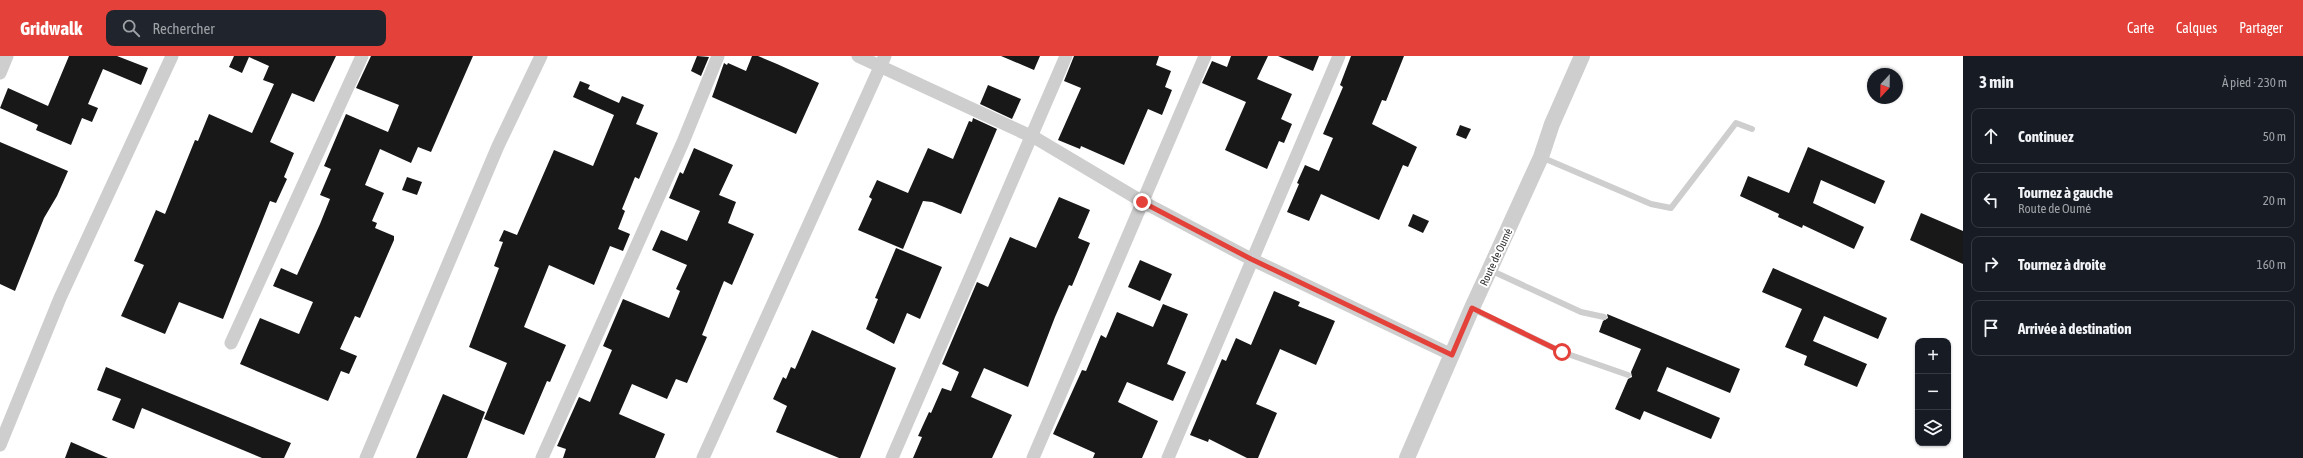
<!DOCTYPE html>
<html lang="fr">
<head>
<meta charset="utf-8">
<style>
	:root { --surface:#171b24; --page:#20242c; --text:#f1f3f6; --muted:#9ea1a6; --line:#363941; --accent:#e34139 }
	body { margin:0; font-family:"Asap Condensed",sans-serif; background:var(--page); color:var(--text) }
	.controls { position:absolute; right:12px; bottom:12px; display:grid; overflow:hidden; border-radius:8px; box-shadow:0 1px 3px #0004 }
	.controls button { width:36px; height:36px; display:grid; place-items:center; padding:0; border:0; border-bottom:1px solid var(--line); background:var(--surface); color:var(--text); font:20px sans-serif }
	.compass { position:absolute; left:1867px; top:12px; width:36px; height:36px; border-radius:50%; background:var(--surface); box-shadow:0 1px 3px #0004; rotate:202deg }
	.stop { position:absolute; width:12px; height:12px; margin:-9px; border:3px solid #e34139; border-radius:50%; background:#fff }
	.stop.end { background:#e34139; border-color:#fff; box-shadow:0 1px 4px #0008 }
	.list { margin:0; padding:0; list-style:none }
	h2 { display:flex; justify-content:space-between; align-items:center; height:52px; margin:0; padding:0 16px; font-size:17px }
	h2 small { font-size:13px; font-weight:400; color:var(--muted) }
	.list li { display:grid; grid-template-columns:26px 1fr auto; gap:12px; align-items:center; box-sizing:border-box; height:56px; margin:0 8px 8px; padding:0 8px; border:1px solid var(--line); border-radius:8px }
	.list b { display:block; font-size:15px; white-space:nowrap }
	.list p { margin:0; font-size:13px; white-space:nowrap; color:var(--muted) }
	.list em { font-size:13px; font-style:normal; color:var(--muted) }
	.icon { flex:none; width:22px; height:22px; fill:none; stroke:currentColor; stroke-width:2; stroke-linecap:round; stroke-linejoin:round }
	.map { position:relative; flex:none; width:1963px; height:402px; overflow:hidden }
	header { display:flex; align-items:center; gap:24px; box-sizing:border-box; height:56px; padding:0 20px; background:var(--accent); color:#fff }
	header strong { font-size:19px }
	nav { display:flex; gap:22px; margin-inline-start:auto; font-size:14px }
	.search { width:280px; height:36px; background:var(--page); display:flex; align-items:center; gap:10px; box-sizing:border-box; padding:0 14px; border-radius:8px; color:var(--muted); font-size:15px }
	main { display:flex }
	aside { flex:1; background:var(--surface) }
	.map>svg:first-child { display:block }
	.building { fill:#181818 }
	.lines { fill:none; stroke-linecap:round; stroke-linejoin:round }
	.service { stroke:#cecece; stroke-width:6 }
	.minor { stroke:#cecece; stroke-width:13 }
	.tertiary { stroke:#cecece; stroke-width:16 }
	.route { stroke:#e34139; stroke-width:5 }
	.labels { text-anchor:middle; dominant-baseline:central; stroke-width:4; stroke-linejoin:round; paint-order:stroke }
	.street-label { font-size:11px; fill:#313131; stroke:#fff }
</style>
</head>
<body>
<header>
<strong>Gridwalk</strong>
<div class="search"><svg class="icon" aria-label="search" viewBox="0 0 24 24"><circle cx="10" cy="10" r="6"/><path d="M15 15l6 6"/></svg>Rechercher</div>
<nav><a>Carte</a><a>Calques</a><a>Partager</a></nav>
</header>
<main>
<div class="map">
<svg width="1963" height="402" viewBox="0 0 1963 402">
	<rect width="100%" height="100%" fill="#fff"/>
	<g class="building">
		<path d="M 69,0 L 117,0 L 148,12 L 141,29 L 103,13 L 88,48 L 98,52 L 92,66 L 82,62 L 71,89 L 36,74 L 38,69 L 0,52 L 8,32 L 48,50 Z"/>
		<path d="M 234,0 L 336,0 L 314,46 L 292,37 L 270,86 L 294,97 L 284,121 L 287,123 L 276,147 L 270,145 L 223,263 L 179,246 L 165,278 L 121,260 L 144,209 L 134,205 L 156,154 L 165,158 L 195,84 L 198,85 L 209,58 L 252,77 L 274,28 L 263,24 L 269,10 L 249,1 L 242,17 L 229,11 Z"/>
		<path d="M 371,0 L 473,0 L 431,96 L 418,91 L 411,107 L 380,93 L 365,129 L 384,137 L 372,165 L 377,167 L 375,172 L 394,180 L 394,184 L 360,262 L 355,260 L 340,293 L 357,300 L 349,318 L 341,315 L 328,345 L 240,308 L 260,262 L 299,278 L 313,246 L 273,230 L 281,212 L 297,219 L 320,168 L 330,143 L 320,139 L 331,113 L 324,110 L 346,58 L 388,76 L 399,49 L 356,32 Z"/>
		<path d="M 697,0 L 709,1 L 701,20 L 691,15 Z"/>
		<path d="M 752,0 L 758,0 L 777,8 L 819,27 L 796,78 L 712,41 L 724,7 L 727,9 L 728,7 L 746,15 Z"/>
		<path d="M 1001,0 L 1040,0 L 1034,14 Z"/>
		<path d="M 1074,0 L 1159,0 L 1156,9 L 1171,15 L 1165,31 L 1172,34 L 1162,59 L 1148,53 L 1124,109 L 1081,90 L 1080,93 L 1058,84 L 1081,32 L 1064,25 Z"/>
		<path d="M 1231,0 L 1268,0 L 1257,23 L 1292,38 L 1281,63 L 1292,68 L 1284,87 L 1279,85 L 1267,113 L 1225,94 L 1246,46 L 1202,27 L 1212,5 L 1227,11 Z"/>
		<path d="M 1278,0 L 1319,0 L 1313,15 Z"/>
		<path d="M 1351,0 L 1404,0 L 1386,45 L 1382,44 L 1372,68 L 1417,91 L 1408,111 L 1403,109 L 1379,164 L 1321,138 L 1309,165 L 1287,156 L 1299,128 L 1297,127 L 1305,109 L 1319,115 L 1333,82 L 1323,78 L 1343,31 L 1340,29 Z"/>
		<path d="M 580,25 L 590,29 L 588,33 L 619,47 L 622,40 L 644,49 L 636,68 L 658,77 L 639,123 L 635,121 L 622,153 L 625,155 L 618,173 L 630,178 L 623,195 L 610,190 L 594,229 L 549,209 L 524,271 L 566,289 L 550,326 L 547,325 L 524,379 L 484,363 L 507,307 L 469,291 L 499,212 L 494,210 L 503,186 L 499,185 L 504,174 L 517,179 L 554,94 L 593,110 L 614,59 L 573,41 Z"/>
		<path d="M 988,29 L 1021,43 L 1012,63 L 980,48 Z"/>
		<path d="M 973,62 L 997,73 L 961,158 L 932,146 L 923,145 L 903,193 L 858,174 L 872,143 L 869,141 L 877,124 L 908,137 L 928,92 L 953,103 L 969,65 L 972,66 Z"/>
		<path d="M 1460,69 L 1471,73 L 1466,83 L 1456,79 Z"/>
		<path d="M 0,86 L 68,115 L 57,140 L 44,162 L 15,235 L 0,228 Z"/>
		<path d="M 1808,91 L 1885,125 L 1875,148 L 1821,124 L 1813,147 L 1864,171 L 1854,193 L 1803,169 L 1802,172 L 1778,161 L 1779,158 L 1740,140 L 1748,120 L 1789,137 Z"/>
		<path d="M 694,92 L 733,109 L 719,139 L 736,146 L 728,167 L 754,178 L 732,229 L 724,225 L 702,279 L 707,281 L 687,327 L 676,323 L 667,343 L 632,328 L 619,358 L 665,378 L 655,402 L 563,402 L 566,393 L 557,390 L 579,341 L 590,346 L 612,294 L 603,290 L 623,243 L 669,262 L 680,235 L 676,233 L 687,209 L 652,194 L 661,174 L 687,185 L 700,155 L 669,142 L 680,116 L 683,118 Z"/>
		<path d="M 407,121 L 422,126 L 417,139 L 402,134 Z"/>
		<path d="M 1059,141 L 1090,154 L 1078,182 L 1090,187 L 1072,230 L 1069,229 L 1055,261 L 1028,331 L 984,312 L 971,341 L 1012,359 L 992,402 L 913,402 L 922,381 L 918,380 L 929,356 L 931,357 L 942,332 L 951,335 L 959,316 L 942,308 L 977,226 L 988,231 L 1010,181 L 1036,192 Z"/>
		<path d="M 1921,157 L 1963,175 L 1963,208 L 1910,184 Z"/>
		<path d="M 1413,158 L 1429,165 L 1423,177 L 1408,170 Z"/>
		<path d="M 896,192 L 942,211 L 920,263 L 907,257 L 894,288 L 866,273 L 878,243 L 875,242 Z"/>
		<path d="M 1140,204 L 1172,218 L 1160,245 L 1128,231 Z"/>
		<path d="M 1773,212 L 1887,262 L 1878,283 L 1824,260 L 1813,285 L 1867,308 L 1857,331 L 1804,309 L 1807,300 L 1785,291 L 1802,253 L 1762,236 Z"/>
		<path d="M 1274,235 L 1300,246 L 1298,250 L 1335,265 L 1316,309 L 1280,293 L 1256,348 L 1277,357 L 1258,402 L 1247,402 L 1209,383 L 1208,386 L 1190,379 L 1222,303 L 1226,305 L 1236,282 L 1251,289 Z"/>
		<path d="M 1163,248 L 1188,258 L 1167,308 L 1186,316 L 1173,345 L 1127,326 L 1118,346 L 1158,365 L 1142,402 L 1093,402 L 1095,397 L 1053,378 L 1082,314 L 1086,315 L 1101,279 L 1106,282 L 1117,256 L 1153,271 Z"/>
		<path d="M 1607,258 L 1740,313 L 1730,337 L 1667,311 L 1657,335 L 1720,362 L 1711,383 L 1644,355 L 1640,364 L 1615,353 L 1628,323 L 1632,321 L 1631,316 L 1641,293 L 1599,276 L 1603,265 L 1608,262 Z"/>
		<path d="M 812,274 L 896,312 L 860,402 L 839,402 L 776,376 L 787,350 L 773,343 L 783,321 L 786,323 L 791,311 L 795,313 Z"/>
		<path d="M 106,311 L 291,387 L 284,402 L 262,402 L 142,352 L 134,373 L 112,364 L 121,343 L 97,334 Z"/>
		<path d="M 443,338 L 485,356 L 467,402 L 416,402 Z"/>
		<path d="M 71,386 L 108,402 L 65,402 Z"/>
	</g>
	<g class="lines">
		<g class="service">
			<path d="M 1541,101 L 1651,148 L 1671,152 L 1736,67 L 1752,73"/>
			<path d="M 1490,214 L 1581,256 L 1604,261"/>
			<path d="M 1473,253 L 1562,296 L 1628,319"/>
		</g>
		<g class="minor">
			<path d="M 858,0 L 1037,83 L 1143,146 L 1251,203 L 1452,299"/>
			<path d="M 0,17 L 7,0"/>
			<path d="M 231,287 L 362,0"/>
			<path d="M 0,389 L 60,242 L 172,0"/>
			<path d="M 366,402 L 498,90 L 541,0"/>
			<path d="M 542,402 L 683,86 L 718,0"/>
			<path d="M 703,402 L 885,0"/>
			<path d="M 892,402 L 1066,0"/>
			<path d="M 1033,402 L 1205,0"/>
			<path d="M 1168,402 L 1339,0"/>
		</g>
		<path class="tertiary" d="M 1407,402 L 1472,252 L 1541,101 L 1552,68 L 1582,0"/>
	</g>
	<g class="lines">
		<path class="route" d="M 1142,146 L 1251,203 L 1452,299 L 1472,252 L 1562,296"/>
	</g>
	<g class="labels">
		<g class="street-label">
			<text transform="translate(1496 201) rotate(-65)">Route de Oumé</text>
		</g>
	</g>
</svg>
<div class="controls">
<button>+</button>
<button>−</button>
<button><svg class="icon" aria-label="layers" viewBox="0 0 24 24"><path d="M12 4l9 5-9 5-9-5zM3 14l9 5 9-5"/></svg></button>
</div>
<svg class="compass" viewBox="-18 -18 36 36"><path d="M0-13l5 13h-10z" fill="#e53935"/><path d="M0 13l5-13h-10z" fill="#9ea1a6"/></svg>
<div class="stop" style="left:1562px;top:296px"></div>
<div class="stop end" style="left:1142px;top:146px"></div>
</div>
<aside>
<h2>3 min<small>À pied · 230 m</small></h2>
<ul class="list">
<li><svg class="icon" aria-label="ahead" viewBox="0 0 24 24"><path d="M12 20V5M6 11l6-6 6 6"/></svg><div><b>Continuez</b></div><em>50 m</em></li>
<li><svg class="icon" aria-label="left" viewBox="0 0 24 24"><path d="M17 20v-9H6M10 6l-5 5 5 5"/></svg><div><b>Tournez à gauche</b><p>Route de Oumé</p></div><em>20 m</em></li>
<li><svg class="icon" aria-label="right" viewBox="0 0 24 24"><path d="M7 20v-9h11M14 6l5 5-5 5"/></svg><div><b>Tournez à droite</b></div><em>160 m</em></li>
<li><svg class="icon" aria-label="arrive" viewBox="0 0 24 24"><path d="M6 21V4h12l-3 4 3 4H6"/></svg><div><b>Arrivée à destination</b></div></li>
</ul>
</aside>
</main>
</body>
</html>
